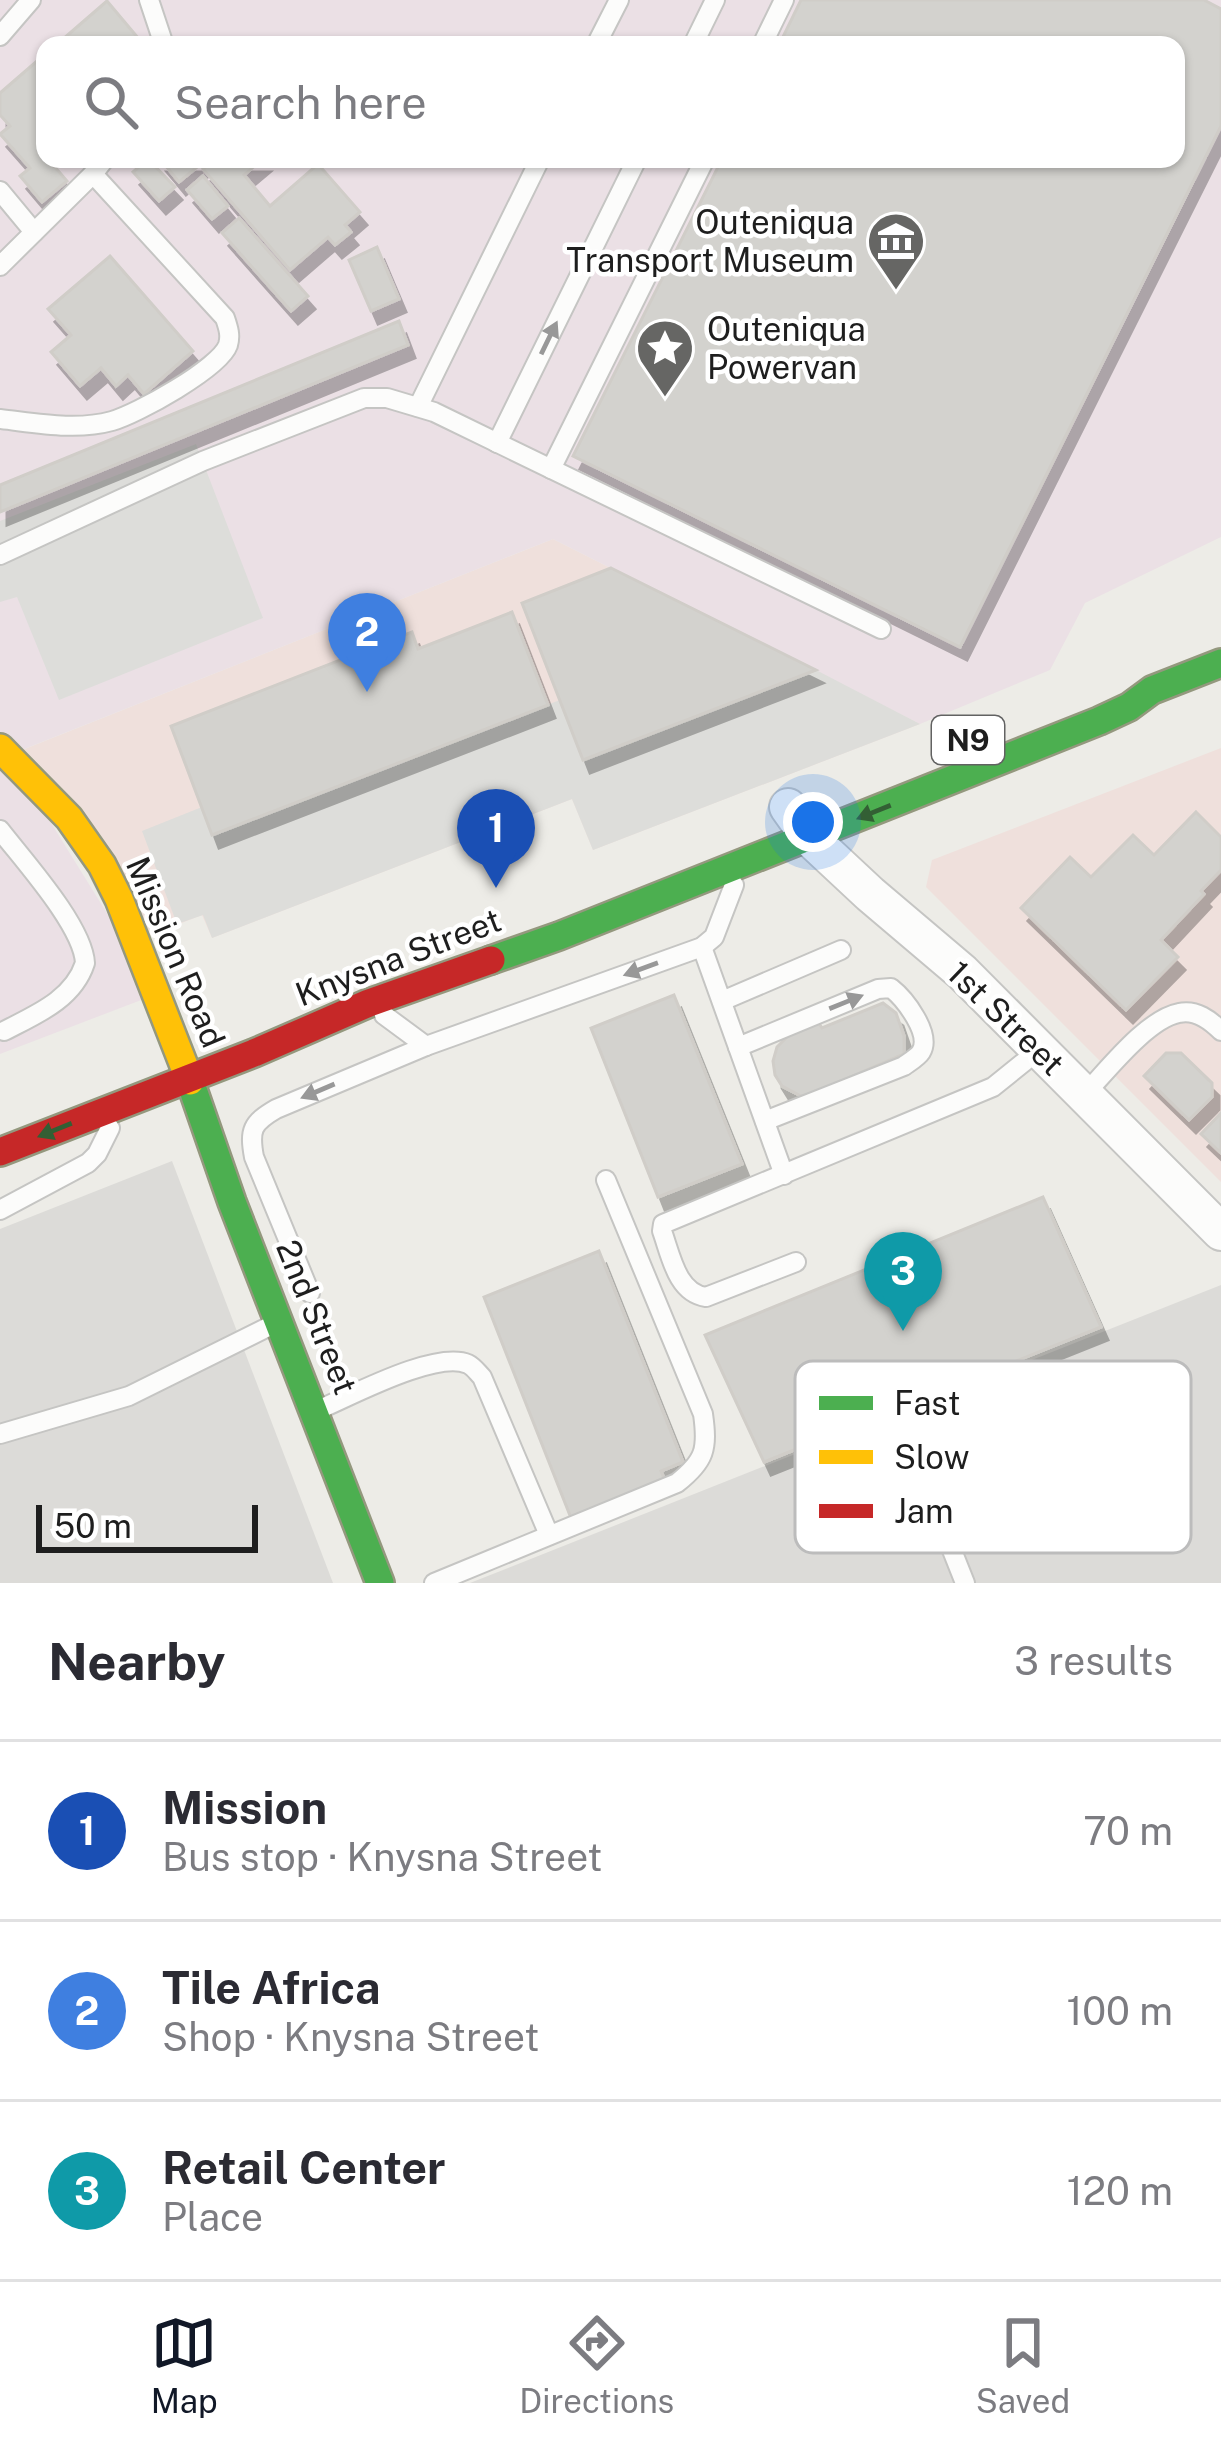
<!DOCTYPE html>
<html lang="en">
<head>
<meta charset="utf-8">
<style>
	:root { --surface:#fff; --page:#f7f7f7; --text:#2b2b33; --muted:#7c7c81; --line:#e1e1e2; --accent:#111827 }
	body { margin:0; font-family:"Public Sans",sans-serif; background:var(--page); color:var(--text) }
	.scale { position:absolute; left:36px; bottom:30px; width:222px; box-sizing:border-box; padding-left:12px; border:6px solid #1e1e1e; border-top:0; font-size:33px; line-height:42px; white-space:nowrap; color:#1e1e1e; -webkit-text-stroke:9px #fff; paint-order:stroke }
	.you { position:absolute; left:813px; top:822px; width:42px; height:42px; margin:-30px; border:9px solid #fff; border-radius:50%; background:#1a73e8; box-shadow:0 0 0 18px #1a73e833 }
	.badge { display:grid; place-items:center; width:78px; height:78px; border-radius:50%; background:var(--accent); color:#fff; font-size:39px; font-weight:700 }
	.pin { position:absolute; translate:-50% -99px; filter:drop-shadow(0 3px 6px #0008) }
	.pin::after { content:''; position:absolute; top:63px; width:42px; height:36px; background:inherit; clip-path:polygon(0 0,100% 0,50% 100%) }
	.list { margin:0; padding:0; list-style:none }
	h2 { display:flex; justify-content:space-between; align-items:center; height:156px; margin:0; padding:0 48px; font-size:51px }
	h2 small { font-size:39px; font-weight:400; color:var(--muted) }
	.list li { display:grid; grid-template-columns:78px 1fr auto; gap:36px; align-items:center; box-sizing:border-box; height:180px; padding:0 48px; border-top:3px solid var(--line) }
	.list b { display:block; font-size:45px; white-space:nowrap }
	.list p { margin:0; font-size:39px; white-space:nowrap; color:var(--muted) }
	.list em { font-size:39px; font-style:normal; color:var(--muted) }
	.icon { flex:none; width:66px; height:66px; fill:none; stroke:currentColor; stroke-width:2; stroke-linecap:round; stroke-linejoin:round }
	.map { position:relative; flex:none; width:1221px; height:1583px; overflow:hidden }
	.search { position:absolute; background:var(--surface); box-shadow:0 3px 9px #0004; left:36px; right:36px; top:36px; height:132px; display:flex; align-items:center; gap:30px; box-sizing:border-box; padding:0 42px; border-radius:24px; color:var(--muted); font-size:45px }
	.sheet { height:696px; background:var(--surface) }
	nav { display:flex; justify-content:space-around; align-items:center; box-sizing:border-box; height:168px; border-top:3px solid var(--line); background:var(--surface); font-size:33px; color:var(--muted) }
	nav a { display:grid; justify-items:center; gap:6px }
	nav .on { color:var(--accent) }
	.map>svg:first-child { display:block }
	.residential { fill:#dcdbd8 }
	.commercial { fill:#efe0dc }
	.industrial { fill:#ebe0e5; fill-rule:evenodd }
	.parking { fill:#ddddda }
	.building { fill:#d3d2ce; stroke:#d0cdc8; stroke-width:3; filter:url(#shadow) }
	.lines { fill:none; stroke-linecap:round; stroke-linejoin:round }
	.lane-casing { stroke:#c5c5c3; stroke-width:22 }
	.street-casing { stroke:#c5c5c3; stroke-width:40 }
	.fast-casing { stroke:#94987e; stroke-width:32 }
	.slow-casing { stroke:#94987e; stroke-width:32 }
	.jam-casing { stroke:#94987e; stroke-width:32 }
	.lane { stroke:#fcfcfb; stroke-width:18 }
	.street { stroke:#fcfcfb; stroke-width:36 }
	.fast { stroke:#4caf50; stroke-width:27 }
	.slow { stroke:#ffc107; stroke-width:27 }
	.jam { stroke:#c62828; stroke-width:27 }
	.oneway { fill:#989898 }
	.oneway2 { fill:#335f34 }
	.labels { text-anchor:middle; dominant-baseline:central; stroke-width:9; stroke-linejoin:round; paint-order:stroke }
	.shield { fill:#fff; stroke:#626262; stroke-width:3 }
	.shield-label { font-size:30px; font-weight:bold; fill:#1e1e1e }
	.poi-label { font-size:33px; fill:#1e1e1e; stroke:#fff; text-anchor:end }
	.street-label { font-size:33px; fill:#1e1e1e; stroke:#fff }
	.key { fill:#fff; stroke:#bcbcbc; stroke-width:3 }
	.key-label { font-size:33px; fill:#1e1e1e }
</style>
</head>
<body>
<div class="map">
<svg width="1221" height="1583" viewBox="0 0 1221 1583">
	<defs>
		<filter id="shadow"><feDropShadow dx="7" dy="13" stdDeviation="0" flood-color="#0004"/></filter>
	</defs>
	<rect width="100%" height="100%" fill="#edece7"/>
	<g class="residential">
		<path d="M 172,1161 L 333,1583 L 0,1583 L 0,1229 Z"/>
		<path d="M 1221,1285 L 1221,1583 L 470,1583 Z"/>
	</g>
	<g class="commercial">
		<path d="M 553,539 L 920,724 L 593,850 L 572,799 L 212,938 L 202,915 L 136,941 L 7,756 Z"/>
		<path d="M 1221,748 L 1221,1182 L 926,887 L 932,860 Z"/>
	</g>
	<path class="industrial" d="M 0,0 L 1221,0 L 1221,537 L 1085,603 L 1050,670 L 920,724 L 553,539 L 9,755 L 157,994 L 0,1054 ZM 45,45 L 1176,45 L 1176,159 L 45,159 Z"/>
	<g class="parking">
		<path d="M 196,444 L 263,618 L 59,700 L 17,597 L 0,602 L 0,521 Z"/>
		<path d="M 816,670 L 920,724 L 593,850 L 572,799 L 212,938 L 203,915 L 177,924 L 142,831 L 202,807 L 213,834 L 560,700 L 583,760 Z"/>
	</g>
	<g class="building">
		<path d="M 801,0 L 1204,0 L 1221,9 L 1221,126 L 960,647 L 573,456 L 722,159 L 1176,159 L 1176,45 L 779,45 Z"/>
		<path d="M 107,1 L 144,45 L 56,45 Z"/>
		<path d="M 45,54 L 45,146 L 40,150 L 45,159 L 48,159 L 67,181 L 42,202 L 20,176 L 30,168 L 0,134 L 10,126 L 0,115 L 0,93 Z"/>
		<path d="M 148,159 L 175,187 L 159,201 L 133,172 Z"/>
		<path d="M 160,159 L 207,159 L 179,182 Z"/>
		<path d="M 215,159 L 263,159 L 244,175 L 270,206 L 318,164 L 360,212 L 345,225 L 351,232 L 335,245 L 328,237 L 290,270 L 203,169 Z"/>
		<path d="M 203,176 L 228,206 L 212,219 L 187,190 Z"/>
		<path d="M 239,218 L 308,296 L 291,311 L 222,233 Z"/>
		<path d="M 377,247 L 399,299 L 371,311 L 349,260 Z"/>
		<path d="M 110,256 L 193,351 L 144,394 L 128,375 L 116,386 L 101,368 L 80,386 L 51,352 L 71,335 L 48,309 Z"/>
		<path d="M 399,321 L 408,345 L 0,512 L 0,485 Z"/>
		<path d="M 611,568 L 816,670 L 583,760 L 522,603 Z"/>
		<path d="M 512,612 L 548,705 L 212,835 L 171,726 L 412,632 L 418,649 Z"/>
		<path d="M 1196,812 L 1221,837 L 1221,870 L 1201,891 L 1204,894 L 1161,940 L 1178,957 L 1126,1010 L 1021,908 L 1070,857 L 1091,877 L 1133,835 L 1154,855 Z"/>
		<path d="M 674,995 L 742,1164 L 658,1197 L 591,1028 Z"/>
		<path d="M 883,1003 L 896,1013 L 904,1036 L 904,1054 L 809,1095 L 801,1096 L 782,1086 L 775,1075 L 773,1061 L 777,1047 L 789,1035 L 818,1022 L 822,1028 Z"/>
		<path d="M 1166,1053 L 1181,1053 L 1212,1083 L 1212,1097 L 1189,1120 L 1144,1076 Z"/>
		<path d="M 1221,1113 L 1221,1153 L 1201,1134 Z"/>
		<path d="M 1043,1197 L 1101,1327 L 764,1462 L 705,1335 Z"/>
		<path d="M 599,1251 L 683,1462 L 661,1471 L 665,1481 L 571,1518 L 484,1297 Z"/>
	</g>
	<g class="lines">
		<defs>
			<g id="lane">
				<path d="M 149,0 L 164,45"/>
				<path d="M 0,36 L 31,0"/>
				<path d="M 596,45 L 619,0"/>
				<path d="M 693,45 L 715,0"/>
				<path d="M 762,45 L 784,0"/>
				<path d="M 0,191 L 34,232"/>
				<path d="M 0,266 L 93,174 L 105,159"/>
				<path d="M 418,407 L 540,159"/>
				<path d="M 0,419 C 36,423 76,431 112,421 C 137,414 220,368 228,345 C 231,335 228,327 225,318 L 93,174"/>
				<path d="M 497,443 L 637,159"/>
				<path d="M 551,469 L 705,159"/>
				<path d="M 0,555 L 203,461 L 364,398 L 387,398 L 434,412 L 881,629"/>
				<path d="M 0,830 C 24,861 83,926 85,963 C 73,1000 35,1015 4,1031"/>
				<path d="M 702,947 L 784,1175"/>
				<path d="M 722,1001 L 841,950"/>
				<path d="M 384,1015 L 426,1046 L 702,947 L 714,937 L 734,885"/>
				<path d="M 738,1047 L 878,989 L 891,988 C 905,999 932,1034 921,1052 C 918,1057 908,1063 904,1066 L 765,1121"/>
				<path d="M 1084,1095 C 1107,1071 1147,1019 1179,1013 C 1196,1009 1210,1020 1221,1031"/>
				<path d="M 0,1210 L 88,1163 L 97,1154 L 110,1128"/>
				<path d="M 796,1262 L 706,1297 C 677,1293 671,1256 662,1231 L 663,1224 L 993,1087 L 1039,1050"/>
				<path d="M 310,1293 L 254,1157 C 249,1130 252,1123 276,1109 L 426,1046"/>
				<path d="M 320,1409 C 351,1396 436,1350 468,1364 C 474,1367 477,1372 482,1377 L 549,1535"/>
				<path d="M 0,1434 L 129,1396 L 276,1323"/>
				<path d="M 913,1452 L 965,1583"/>
				<path d="M 434,1583 L 677,1483 C 705,1461 708,1449 703,1414 L 606,1180"/>
			</g>
			<path id="street" d="M 788,807 L 810,838 L 870,894 L 962,972 L 1221,1232"/>
			<g id="fast">
				<path d="M 491,960 L 559,936 L 1099,721 L 1129,707 L 1152,690 L 1221,663"/>
				<path d="M 190,1081 L 232,1202 L 380,1583"/>
			</g>
			<path id="slow" d="M 0,748 L 69,818 L 102,865 L 119,899 L 190,1081"/>
			<path id="jam" d="M 0,1152 L 254,1053 L 369,1003 L 491,960"/>
		</defs>
		<use href="#lane" class="lane-casing"/>
		<use href="#street" class="street-casing"/>
		<use href="#fast" class="fast-casing"/>
		<use href="#slow" class="slow-casing"/>
		<use href="#jam" class="jam-casing"/>
		<use href="#lane" class="lane"/>
		<use href="#street" class="street"/>
		<use href="#fast" class="fast"/>
		<use href="#slow" class="slow"/>
		<use href="#jam" class="jam"/>
	</g>
	<defs><path id="oneway-solid" d="M-6-.8H1V-3.2L6.5 0L1 3.2V.8H-6Z" transform="scale(3)"/></defs>
	<g class="oneway">
		<use href="#oneway-solid" transform="translate(549 338) rotate(-64)"/>
		<use href="#oneway-solid" transform="translate(641 969) rotate(160)"/>
		<use href="#oneway-solid" transform="translate(846 1002) rotate(-22)"/>
		<use href="#oneway-solid" transform="translate(318 1091) rotate(157)"/>
	</g>
	<g class="oneway2">
		<use href="#oneway-solid" transform="translate(874 812) rotate(158)"/>
		<use href="#oneway-solid" transform="translate(55 1130) rotate(158)"/>
	</g>
	<defs>
		<symbol id="museum-pin" viewBox="-11 -11 22 30"><path d="M0 17L-7.5 6A9.5 9.5 0 1 1 7.5 6Z" fill="#666664" stroke="#fff"/><path d="M0-6L6-3V-2H-6V-3ZM-5-1h2V3h-2ZM-1-1h2V3h-2ZM3-1h2V3H3ZM-6 4H6V6H-6Z" fill="#fff"/></symbol>
		<symbol id="sight-pin" viewBox="-11 -11 22 30"><path d="M0 17L-7.5 6A9.5 9.5 0 1 1 7.5 6Z" fill="#666664" stroke="#fff"/><path d="M0-6L1.8-2.2L6-1.7L2.9 1.2L3.7 5.4L0 3.3L-3.7 5.4L-2.9 1.2L-6-1.7L-1.8-2.2Z" fill="#fff"/></symbol>
	</defs>
	<g fill-rule="evenodd">
		<use href="#museum-pin" x="863" y="208" width="66" height="90"/>
		<use href="#sight-pin" x="632" y="315" width="66" height="90"/>
	</g>
	<g class="labels">
		<rect class="shield" x="932" y="716" width="72" height="48" rx="9"/>
		<g class="shield-label">
			<text x="968" y="740">N9</text>
		</g>
		<g class="poi-label">
			<text x="854" y="222">Outeniqua<tspan x="854" dy="38">Transport Museum</tspan></text>
			<text x="707" y="329" text-anchor="start">Outeniqua<tspan x="707" dy="38">Powervan</tspan></text>
		</g>
		<g class="street-label">
			<text transform="translate(176 952) rotate(67)">Mission Road</text>
			<text transform="translate(398 957) rotate(-21)">Knysna Street</text>
			<text transform="translate(1006 1018) rotate(44)">1st Street</text>
			<text transform="translate(317 1317) rotate(68)">2nd Street</text>
		</g>
	</g>
	<rect x="795" y="1361" width="396" height="192" rx="18" class="key"/>
	<rect x="819" y="1396" width="54" height="14" fill="#4caf50"/>
	<rect x="819" y="1450" width="54" height="14" fill="#ffc107"/>
	<rect x="819" y="1504" width="54" height="14" fill="#c62828"/>
	<g class="key-label">
		<text x="894" y="1415">Fast</text>
		<text x="894" y="1469">Slow</text>
		<text x="894" y="1523">Jam</text>
	</g>
</svg>
<div class="scale">50 m</div>
<div class="you"></div>
<div class="pin badge" style="left:496px;top:888px;background:#1a4fb4">1</div>
<div class="pin badge" style="left:367px;top:692px;background:#3f7fe0">2</div>
<div class="pin badge" style="left:903px;top:1331px;background:#0f9aa8">3</div>
<div class="search"><svg class="icon" aria-label="search" viewBox="0 0 24 24"><circle cx="10" cy="10" r="6"/><path d="M15 15l6 6"/></svg>Search here</div>
</div>
<section class="sheet">
<h2>Nearby<small>3 results</small></h2>
<ul class="list">
<li><span class="badge" style="background:#1a4fb4">1</span><div><b>Mission</b><p>Bus stop · Knysna Street</p></div><em>70 m</em></li>
<li><span class="badge" style="background:#3f7fe0">2</span><div><b>Tile Africa</b><p>Shop · Knysna Street</p></div><em>100 m</em></li>
<li><span class="badge" style="background:#0f9aa8">3</span><div><b>Retail Center</b><p>Place</p></div><em>120 m</em></li>
</ul>
</section>
<nav>
<a class="on"><svg class="icon" aria-label="map" viewBox="0 0 24 24"><path d="M3 6l6-2 6 2 6-2v14l-6 2-6-2-6 2zM9 4v14M15 6v14"/></svg>Map</a>
<a><svg class="icon" aria-label="directions" viewBox="0 0 24 24"><path d="M12 3l9 9-9 9-9-9zM9 14v-3h6M13 9l2 2-2 2"/></svg>Directions</a>
<a><svg class="icon" aria-label="saved" viewBox="0 0 24 24"><path d="M7 4h10v16l-5-4-5 4z"/></svg>Saved</a>
</nav>
</body>
</html>
